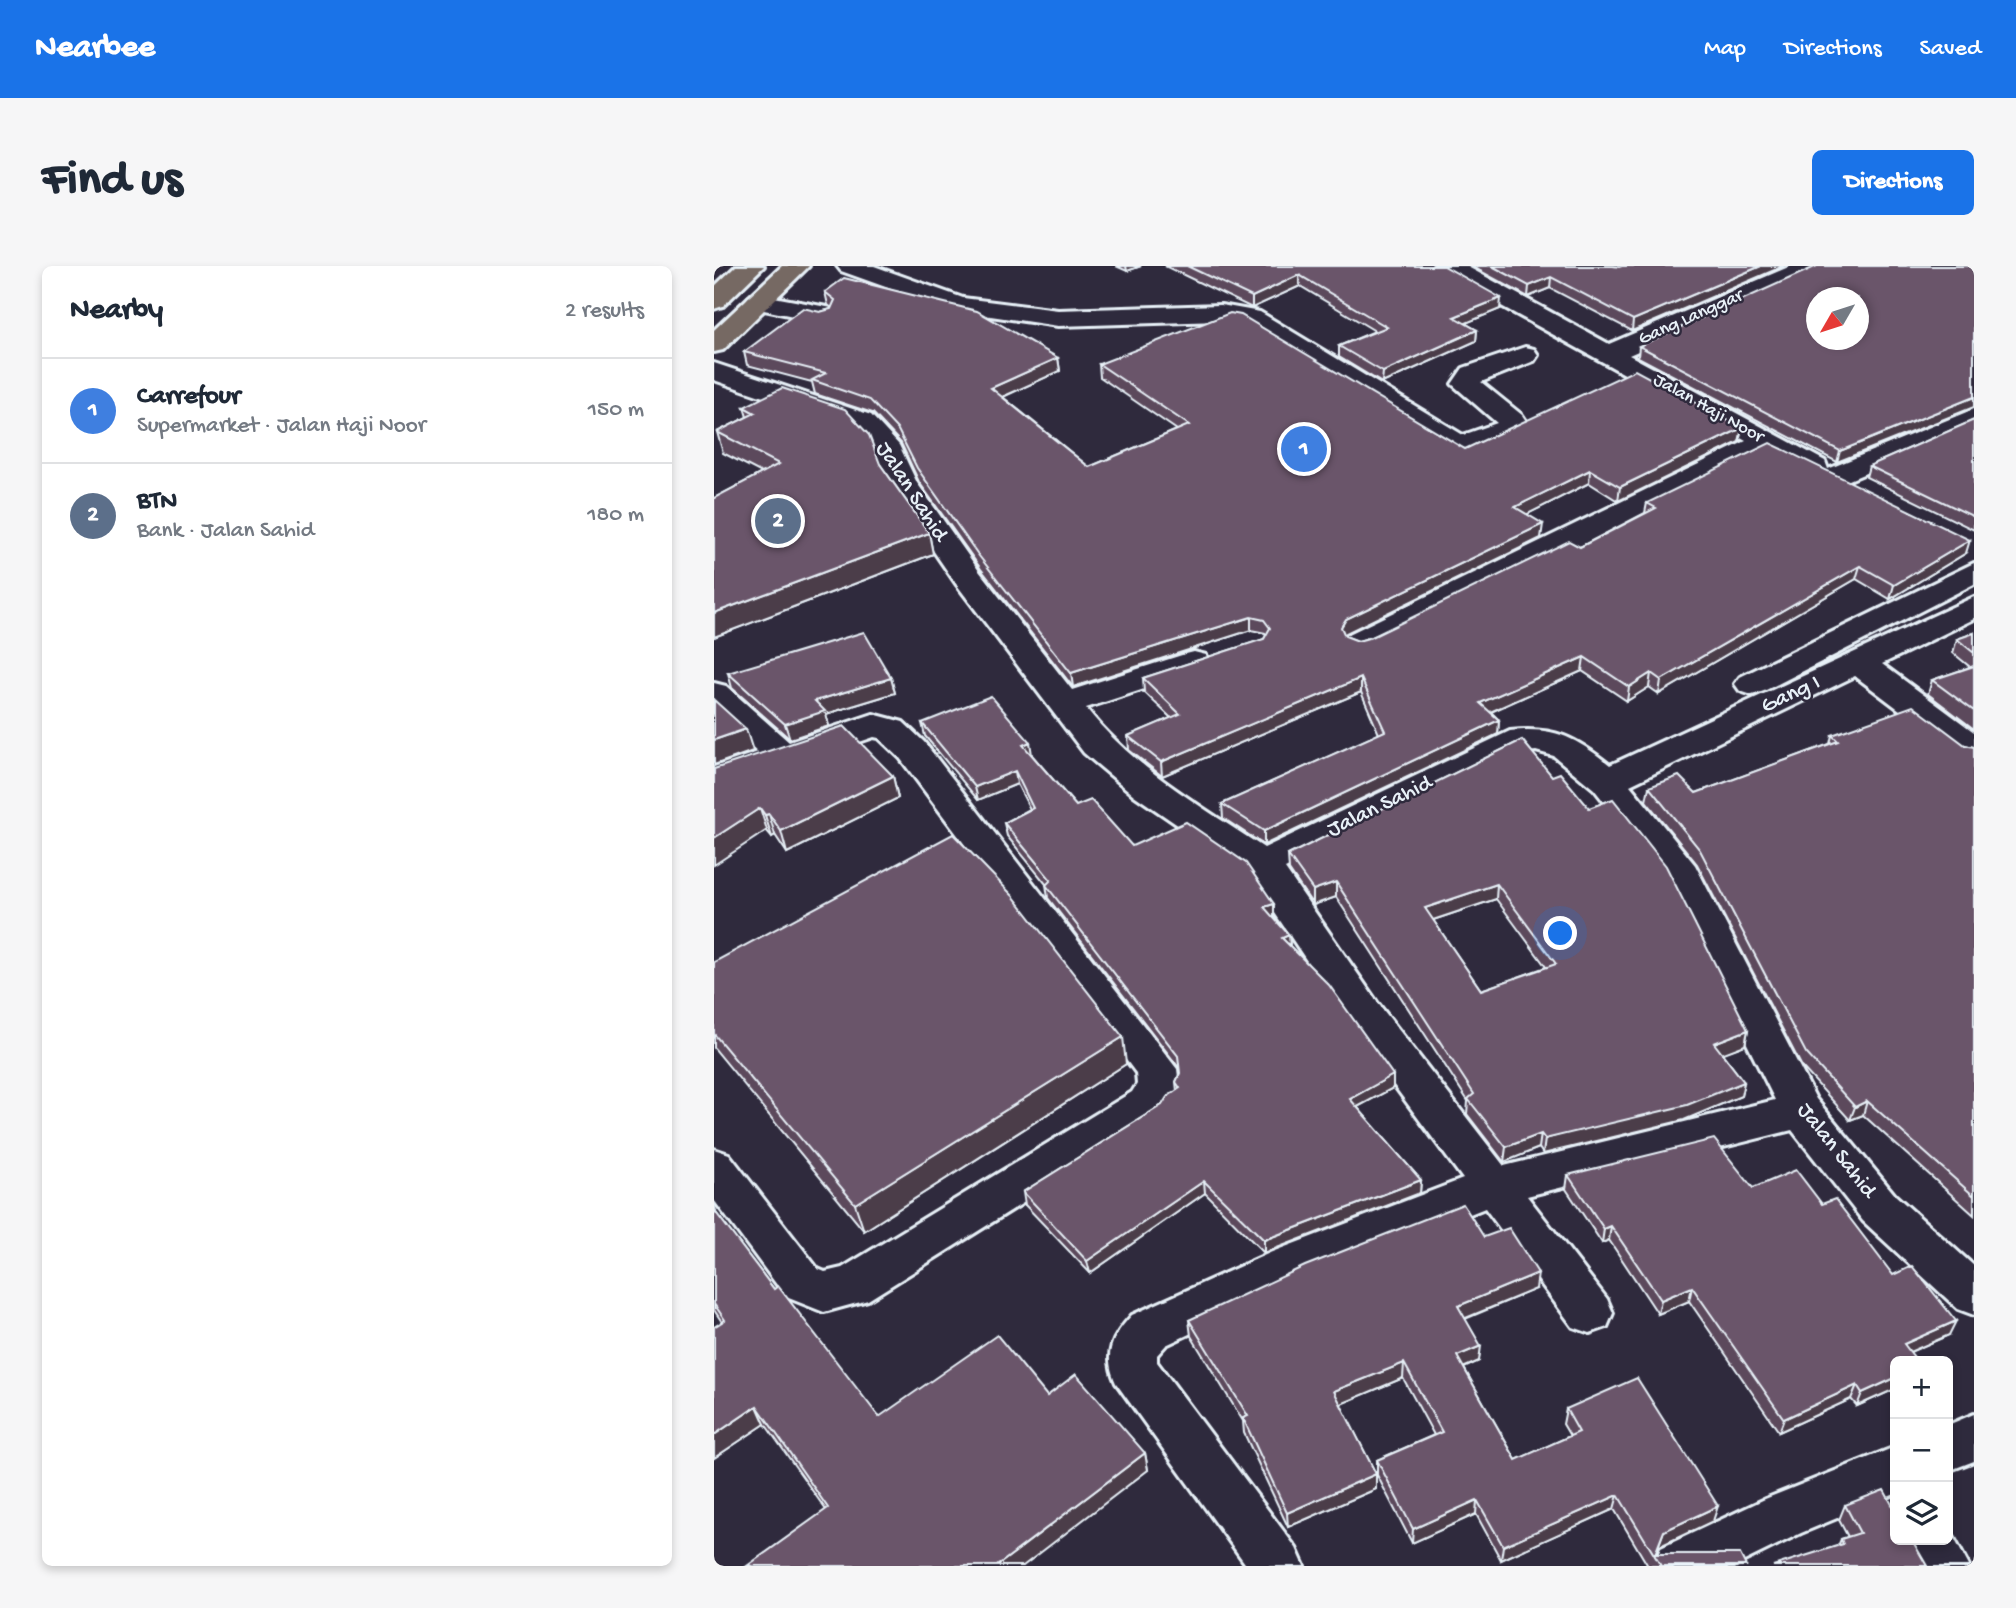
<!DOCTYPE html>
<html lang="en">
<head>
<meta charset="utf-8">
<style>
	:root { --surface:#fff; --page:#f6f6f7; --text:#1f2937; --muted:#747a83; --line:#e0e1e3; --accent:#1a73e8 }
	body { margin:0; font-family:"Gochi Hand",sans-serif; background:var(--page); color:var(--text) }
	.controls { position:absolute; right:21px; bottom:21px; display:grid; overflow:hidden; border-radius:10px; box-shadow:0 4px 10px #0003 }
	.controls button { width:63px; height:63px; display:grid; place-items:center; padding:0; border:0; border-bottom:2px solid var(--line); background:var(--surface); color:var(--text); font:35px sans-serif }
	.compass { position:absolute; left:1092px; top:21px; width:63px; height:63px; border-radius:50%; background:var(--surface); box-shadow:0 4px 10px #0003; rotate:231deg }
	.you { position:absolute; left:847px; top:668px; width:24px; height:24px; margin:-18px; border:5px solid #fff; border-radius:50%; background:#1a73e8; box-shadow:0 0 0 10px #1a73e833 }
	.badge { display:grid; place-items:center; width:46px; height:46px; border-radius:50%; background:var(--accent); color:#fff; font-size:23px; font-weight:700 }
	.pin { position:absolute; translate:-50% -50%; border:4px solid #fff; box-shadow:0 2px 7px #0006 }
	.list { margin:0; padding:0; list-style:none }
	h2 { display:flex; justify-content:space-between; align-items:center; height:91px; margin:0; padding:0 28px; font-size:30px }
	h2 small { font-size:23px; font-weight:400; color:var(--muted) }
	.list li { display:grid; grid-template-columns:46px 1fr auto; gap:21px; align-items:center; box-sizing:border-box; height:105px; padding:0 28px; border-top:2px solid var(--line) }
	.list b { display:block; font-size:26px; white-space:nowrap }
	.list p { margin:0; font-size:23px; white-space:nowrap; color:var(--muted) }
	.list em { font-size:23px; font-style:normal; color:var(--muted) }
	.icon { flex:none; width:38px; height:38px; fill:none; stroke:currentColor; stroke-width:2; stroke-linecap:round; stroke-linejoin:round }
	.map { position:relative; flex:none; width:1260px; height:1300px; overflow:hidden; border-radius:10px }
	header { display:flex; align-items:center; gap:42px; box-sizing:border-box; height:98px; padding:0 35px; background:var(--accent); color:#fff }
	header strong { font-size:33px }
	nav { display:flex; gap:38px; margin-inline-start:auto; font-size:24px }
	.intro { display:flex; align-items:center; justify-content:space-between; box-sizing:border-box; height:168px; padding:0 42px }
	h1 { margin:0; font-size:49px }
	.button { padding:18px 32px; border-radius:10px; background:var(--accent); color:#fff; font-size:24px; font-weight:700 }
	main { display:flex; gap:42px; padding:0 42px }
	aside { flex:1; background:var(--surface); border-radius:10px; box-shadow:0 4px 10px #0003 }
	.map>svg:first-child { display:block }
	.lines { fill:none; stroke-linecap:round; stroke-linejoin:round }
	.minor-casing { stroke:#e8f1f8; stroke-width:6 }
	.major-casing { stroke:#e8f1f8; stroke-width:6 }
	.minor { fill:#2f2a3d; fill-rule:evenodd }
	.major { fill:#766964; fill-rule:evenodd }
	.wall { fill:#5c495b; stroke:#e8f1f8; stroke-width:2; fill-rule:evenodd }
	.shaded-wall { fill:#4b3c4a; stroke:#e8f1f8; stroke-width:2 }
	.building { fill:#6b556a; stroke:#e8f1f8; stroke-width:2; fill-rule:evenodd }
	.labels { text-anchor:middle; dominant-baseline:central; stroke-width:5; stroke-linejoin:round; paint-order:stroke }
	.far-street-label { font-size:19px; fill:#e8f1f8; stroke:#2f2a3d }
	.street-label { font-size:23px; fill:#e8f1f8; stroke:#2f2a3d }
</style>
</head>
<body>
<header>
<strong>Nearbee</strong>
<nav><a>Map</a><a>Directions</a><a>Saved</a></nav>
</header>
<div class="intro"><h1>Find us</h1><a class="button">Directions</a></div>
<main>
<aside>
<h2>Nearby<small>2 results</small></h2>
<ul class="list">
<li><span class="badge" style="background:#3f7fe0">1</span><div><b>Carrefour</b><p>Supermarket · Jalan Haji Noor</p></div><em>150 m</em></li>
<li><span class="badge" style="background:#5c6f8a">2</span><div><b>BTN</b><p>Bank · Jalan Sahid</p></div><em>180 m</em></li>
</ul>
</aside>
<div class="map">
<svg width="1260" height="1300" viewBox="0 0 1260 1300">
	<rect width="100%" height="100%" fill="#2f2a3d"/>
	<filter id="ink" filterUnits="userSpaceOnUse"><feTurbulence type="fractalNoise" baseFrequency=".0143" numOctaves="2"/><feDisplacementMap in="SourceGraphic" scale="14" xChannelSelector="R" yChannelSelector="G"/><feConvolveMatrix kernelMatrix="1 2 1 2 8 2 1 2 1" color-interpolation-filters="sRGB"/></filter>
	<g filter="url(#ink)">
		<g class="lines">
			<defs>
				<g id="minor">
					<path d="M 123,0 L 160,0 L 249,32 L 344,44 L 507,39 L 546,46 L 749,169 L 783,157 L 738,118 L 749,102 L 811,81 L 820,83 L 824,89 L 820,95 L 767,116 L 808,149 L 812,155 L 807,167 C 783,178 760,191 733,184 L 529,59 L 507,55 L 344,60 L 236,44 L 127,5 Z"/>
					<path d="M 720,0 L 752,0 L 895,78 L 1077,0 L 1111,0 L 1107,5 L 915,89 L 1111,195 L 1114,203 L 1260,143 L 1260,161 L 1121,220 L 1111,217 L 1106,211 L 1108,208 L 1091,207 L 1054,187 L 657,383 L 645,386 L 633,383 L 629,376 L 633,369 L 1032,175 L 724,5 Z"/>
					<path d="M 44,28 L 118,42 L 122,48 L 118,54 L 109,56 L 35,41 L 31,36 L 35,31 Z"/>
					<path d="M 0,97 L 157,149 L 185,179 L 203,217 L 265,305 L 358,424 L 468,389 L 480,386 L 492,389 L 497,396 L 492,403 L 372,442 C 419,502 487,540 550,582 L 796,465 C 841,460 862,472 896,499 L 1260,331 L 1260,353 L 1168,398 L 1260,466 L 1260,494 L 1248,491 L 1141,410 L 916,519 L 981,599 L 1102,833 L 1181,929 L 1260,1000 L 1260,1049 L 1244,1043 L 1149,955 L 1078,864 L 813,930 L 893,1033 L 899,1047 L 893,1061 L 876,1067 L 859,1061 L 771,942 L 590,1014 L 452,1079 L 443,1089 L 443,1096 L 582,1282 L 590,1300 L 533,1300 L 402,1117 C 389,1088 398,1071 418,1049 L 558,986 L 749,913 L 635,758 L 535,608 L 420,529 L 370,487 L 243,319 L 173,217 L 162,188 L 137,161 L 0,114 ZM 822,485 L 840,490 L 880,523 L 952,614 L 1061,834 L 790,900 L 663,736 L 571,603 L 803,487 Z"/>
					<path d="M 1260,297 L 1260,318 L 1050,425 L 1038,429 L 1026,425 L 1021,418 L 1026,411 Z"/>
					<path d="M 0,417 L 12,420 L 75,476 L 159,448 L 189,456 L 210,476 L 463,803 L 465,820 L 448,850 L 154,1034 L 110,1046 L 72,1031 L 0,934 L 0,883 L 15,888 L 104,1003 L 111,1006 L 128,1002 L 418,826 L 423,818 L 422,807 L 186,492 L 165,472 L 160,471 L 0,526 L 0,501 L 44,486 L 0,446 Z"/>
					<path d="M 1260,1148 L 1260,1195 L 1234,1205 L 1234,1159 Z"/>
					<path d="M 1181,1181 L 1181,1228 L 1087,1267 L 1020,1300 L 939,1300 L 947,1282 L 1051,1233 Z"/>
					<path d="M 1234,1261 L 1255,1300 L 1200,1300 L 1187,1274 L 1234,1274 Z"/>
				</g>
				<g id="major">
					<path d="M 22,0 L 50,0 L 9,40 L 0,43 L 0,21 Z"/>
					<path d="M 68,0 L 95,0 L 9,84 L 0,86 L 0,64 Z"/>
				</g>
			</defs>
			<use href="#minor" class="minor-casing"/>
			<use href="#major" class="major-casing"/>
			<use href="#minor" class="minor"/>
			<use href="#major" class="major"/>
		</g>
		<g class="wall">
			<path d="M 402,0 L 427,0 L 413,5 Z"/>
			<path d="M 451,0 L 730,0 L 786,43 L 751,57 L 763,64 L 762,75 L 668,117 L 625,91 L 625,80 L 661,65 L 586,20 L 538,42 Z"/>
			<path d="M 757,0 L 899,0 L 905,1 L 1070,0 L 918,65 L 836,22 L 814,31 Z"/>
			<path d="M 1260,0 L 1260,141 L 1123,196 L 924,91 L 925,80 Z"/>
			<path d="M 111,26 L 344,92 L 346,105 L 289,131 L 375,201 L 463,164 L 386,111 L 385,98 L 751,183 L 1028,162 L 1025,176 L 904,235 L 875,217 L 813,248 L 827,272 L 632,367 L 630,369 L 631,370 L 644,375 L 658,371 L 866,281 L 931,247 L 933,237 L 1252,287 L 1176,333 L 1142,313 L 945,428 L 935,421 L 913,435 L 868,405 L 777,446 L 785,454 L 784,468 L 550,579 L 509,552 L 508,538 L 665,468 L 647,426 L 448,510 L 415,484 L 414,470 L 457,452 L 430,426 L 429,412 L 550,373 L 552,369 L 551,367 L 537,364 L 359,421 L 267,303 L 205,216 L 187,177 L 159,147 L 101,128 L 98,116 L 33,99 L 30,86 L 106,46 L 117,43 L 118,42 L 114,39 Z"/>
			<path d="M 30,141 L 166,198 L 215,267 L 219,288 L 0,371 L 0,232 L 48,207 L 9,187 L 3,166 L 33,151 Z"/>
			<path d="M 1260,154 L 1260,264 L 1152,211 L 1155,200 Z"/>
			<path d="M 1260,367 L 1260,463 L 1214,428 L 1218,414 L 1256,401 L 1239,387 L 1243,373 Z"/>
			<path d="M 14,407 L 177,412 L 181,427 L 112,448 L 115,460 L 76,473 L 18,422 Z"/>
			<path d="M 208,457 L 318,489 L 362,540 L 418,580 L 560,638 L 560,651 L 575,669 L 576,680 L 679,822 L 643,841 L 707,914 L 706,927 L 550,987 L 491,927 L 376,1007 L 311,939 L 309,926 L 448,839 L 463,825 L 462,816 L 466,807 L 466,803 L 334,632 L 332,618 L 293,570 L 290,557 L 316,543 L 303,518 L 264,534 L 211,470 Z"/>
			<path d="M 1118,469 L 1251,479 L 1260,481 L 1260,949 L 1149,849 L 1136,854 L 1088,801 L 983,598 L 932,535 L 935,521 L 982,527 L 1116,478 Z"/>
			<path d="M 808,474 L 1034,764 L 1031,779 L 1008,787 L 1030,816 L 1027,830 L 970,854 L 829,888 L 825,882 L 790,896 L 753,848 L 754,835 L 622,631 L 599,639 L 575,604 L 574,589 ZM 782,633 L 832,701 L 767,724 L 719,654 Z"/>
			<path d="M 0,503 L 179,510 L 184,532 L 73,587 L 61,569 L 58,571 Z"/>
			<path d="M 0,696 L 412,798 L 150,965 L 0,782 Z"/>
			<path d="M 854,909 L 1039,922 L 1108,938 L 1179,1009 L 1235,1069 L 1196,1086 L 1181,1095 L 1181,1123 L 1143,1140 L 1137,1133 L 1065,1166 L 975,1035 L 944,1048 L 895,974 L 888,977 L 852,923 Z"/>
			<path d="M 0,939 L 3,948 L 60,1023 L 165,1151 L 333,1130 L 431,1187 L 434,1204 L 112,1244 L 51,1158 L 0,1192 L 8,1056 L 0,1044 Z"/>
			<path d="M 770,971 L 822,1023 L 751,1053 L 765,1095 L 750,1102 L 802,1194 L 856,1170 L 849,1158 L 852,1143 L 999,1255 L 946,1280 L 943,1288 L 1032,1300 L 934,1300 L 900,1243 L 787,1294 L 762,1248 L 698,1277 L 663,1209 L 663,1194 L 720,1169 L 689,1112 L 626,1138 L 662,1208 L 662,1223 L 574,1261 L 530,1167 L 529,1155 L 477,1070 L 475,1054 Z"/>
			<path d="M 1131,1239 L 1213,1300 L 1124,1280 L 1127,1273 L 1134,1271 L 1125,1254 Z"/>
		</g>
		<g class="shaded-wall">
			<path d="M 412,0 L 427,0 L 413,5 Z"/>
			<path d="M 1047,0 L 1070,0 L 918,65 L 919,54 Z"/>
			<path d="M 585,9 L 586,20 L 538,42 L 538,31 Z"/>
			<path d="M 837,11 L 836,22 L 814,31 L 815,20 Z"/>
			<path d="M 787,32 L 786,43 L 740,62 L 740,51 Z"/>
			<path d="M 763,64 L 762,75 L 668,117 L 669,106 Z"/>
			<path d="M 344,92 L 346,105 L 279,135 L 277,122 Z"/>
			<path d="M 1260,131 L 1260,141 L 1123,196 L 1126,185 Z"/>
			<path d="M 1028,162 L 1025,176 L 904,235 L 906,221 Z"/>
			<path d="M 876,204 L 875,217 L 800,255 L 801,241 Z"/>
			<path d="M 829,258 L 827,272 L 632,367 L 627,375 L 627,361 L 632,353 Z"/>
			<path d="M 215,267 L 219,288 L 0,371 L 0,347 Z"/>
			<path d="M 1256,274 L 1252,287 L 1176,333 L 1180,319 Z"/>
			<path d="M 1146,300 L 1142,313 L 945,428 L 947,414 Z"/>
			<path d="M 537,351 L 537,364 L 359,421 L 357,407 Z"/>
			<path d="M 870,391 L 868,405 L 765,451 L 766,437 Z"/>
			<path d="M 937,407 L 935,421 L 913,435 L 915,421 Z"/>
			<path d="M 177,412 L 181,427 L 112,448 L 115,460 L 76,473 L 71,458 L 101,435 Z"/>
			<path d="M 647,412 L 647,426 L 448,510 L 447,496 Z"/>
			<path d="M 785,454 L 784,468 L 550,579 L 550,565 Z"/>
			<path d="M 32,463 L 39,485 L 0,499 L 0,474 Z"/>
			<path d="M 316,476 L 318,489 L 311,492 L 309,479 Z"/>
			<path d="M 301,505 L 303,518 L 264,534 L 261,521 Z"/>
			<path d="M 179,510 L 184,532 L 73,587 L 67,565 Z"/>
			<path d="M 46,542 L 53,564 L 0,599 L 0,572 Z"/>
			<path d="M 55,548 L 61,569 L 58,571 L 51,549 Z"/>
			<path d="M 622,616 L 622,631 L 599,639 L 599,624 Z"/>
			<path d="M 783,618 L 782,633 L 710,657 L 711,642 Z"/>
			<path d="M 560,638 L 560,651 L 551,654 L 550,641 Z"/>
			<path d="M 575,669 L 576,682 L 568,672 Z"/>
			<path d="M 1034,764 L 1031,779 L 997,792 L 1000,777 Z"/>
			<path d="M 409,771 L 412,798 L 150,965 L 141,938 Z"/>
			<path d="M 679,809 L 679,822 L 636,845 L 636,833 Z"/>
			<path d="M 1030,816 L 1027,830 L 970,854 L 829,888 L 831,873 Z"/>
			<path d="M 1153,835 L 1149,849 L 1136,854 L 1141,841 Z"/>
			<path d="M 827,868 L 825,882 L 790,896 L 792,881 Z"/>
			<path d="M 707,914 L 706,927 L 550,987 L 550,974 Z"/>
			<path d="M 490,915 L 491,927 L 376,1007 L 373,995 Z"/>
			<path d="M 897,960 L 895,974 L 888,977 L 890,963 Z"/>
			<path d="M 824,1007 L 822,1023 L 742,1056 L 744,1040 Z"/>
			<path d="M 978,1021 L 975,1035 L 944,1048 L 947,1034 Z"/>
			<path d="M 1242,1055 L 1235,1069 L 1184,1091 L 1190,1078 Z"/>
			<path d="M 767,1080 L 765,1095 L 742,1105 L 743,1090 Z"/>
			<path d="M 690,1097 L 689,1112 L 620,1141 L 620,1125 Z"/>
			<path d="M 1181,1112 L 1181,1123 L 1143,1140 L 1148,1127 Z"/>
			<path d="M 1143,1119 L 1137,1133 L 1065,1166 L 1070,1153 Z"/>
			<path d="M 43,1140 L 51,1158 L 0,1192 L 0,1169 Z"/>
			<path d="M 431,1187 L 434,1204 L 309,1300 L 284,1300 L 284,1299 Z"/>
			<path d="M 662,1208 L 662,1223 L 574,1261 L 573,1247 Z"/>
			<path d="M 904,1229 L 900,1243 L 787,1294 L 789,1280 Z"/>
			<path d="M 763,1234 L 762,1248 L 698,1277 L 699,1263 Z"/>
			<path d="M 1004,1240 L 999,1255 L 946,1280 L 942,1291 L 941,1290 L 950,1265 Z"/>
		</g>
		<g class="building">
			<path d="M 473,0 L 730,0 L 787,32 L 740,51 L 763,64 L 669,106 L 625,80 L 673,61 L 585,9 L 538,31 Z"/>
			<path d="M 778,0 L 899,0 L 905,1 L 908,0 L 1047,0 L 919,54 L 837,11 L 815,20 Z"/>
			<path d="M 1103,0 L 1260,0 L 1260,131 L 1126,185 L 925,80 ZM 1102,32 L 1144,32 L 1144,74 L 1102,74 Z"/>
			<path d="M 130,12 L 263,45 L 344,92 L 277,122 L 375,201 L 475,159 L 385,98 L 516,47 L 527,49 L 751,183 L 921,104 L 1028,162 L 906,221 L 876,204 L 801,241 L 829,258 L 632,353 L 627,361 L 631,370 L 644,375 L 658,371 L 855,275 L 866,281 L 942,242 L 933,237 L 1056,177 L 1256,274 L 1180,319 L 1146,300 L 947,414 L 937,407 L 915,421 L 870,391 L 766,437 L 785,454 L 550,565 L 508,538 L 671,465 L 647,412 L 447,496 L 414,470 L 466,448 L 429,412 L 550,373 L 556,362 L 550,354 L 537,351 L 357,407 L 265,290 L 203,202 L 184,164 L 156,134 L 98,114 L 112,107 L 30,86 L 89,42 L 106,46 L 117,43 L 121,34 L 111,26 Z"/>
			<path d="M 68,122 L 131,143 L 155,169 L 166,198 L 215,267 L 0,347 L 0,232 L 65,198 L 3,166 L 41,147 L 30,141 Z"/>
			<path d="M 1260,154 L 1260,251 L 1155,200 Z"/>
			<path d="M 150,366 L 177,412 L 101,435 L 111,445 L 71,458 L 14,407 Z"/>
			<path d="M 1260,367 L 1260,387 L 1243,373 Z"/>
			<path d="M 1260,400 L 1260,445 L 1218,414 Z"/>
			<path d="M 277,430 L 316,476 L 309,479 L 362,540 L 377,534 L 418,580 L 472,556 L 532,597 L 560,638 L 550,641 L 575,669 L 568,672 L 615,719 L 679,809 L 636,833 L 707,914 L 550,974 L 490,915 L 373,995 L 309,926 L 448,839 L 453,831 L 466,822 L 462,816 L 466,807 L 464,790 L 332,619 L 337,614 L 290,557 L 319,542 L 301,505 L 261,521 L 208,457 Z"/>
			<path d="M 0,434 L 32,463 L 0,474 Z"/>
			<path d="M 1199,440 L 1251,479 L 1260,481 L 1260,930 L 1153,835 L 1141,841 L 1092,787 L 986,584 L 935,521 L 965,510 L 982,527 L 1124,475 L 1118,469 Z"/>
			<path d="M 130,460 L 179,510 L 67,565 L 55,548 L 51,549 L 46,542 L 0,572 L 0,503 Z"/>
			<path d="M 808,474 L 838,510 L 846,507 L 875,542 L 899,533 L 952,600 L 1034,764 L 1000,777 L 1030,816 L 973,839 L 831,873 L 827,868 L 792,881 L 754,833 L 760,828 L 622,616 L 599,624 L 574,589 ZM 783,618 L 842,698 L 767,724 L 711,642 Z"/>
			<path d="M 239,568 L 299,630 L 409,771 L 141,938 L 0,768 L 0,696 Z"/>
			<path d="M 1000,873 L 1039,922 L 1082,904 L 1108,938 L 1121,933 L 1179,1009 L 1198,1000 L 1242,1055 L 1190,1078 L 1203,1095 L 1181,1095 L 1181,1112 L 1148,1127 L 1143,1119 L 1070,1153 L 978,1021 L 947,1034 L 897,960 L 890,963 L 854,909 Z"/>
			<path d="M 749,938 L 770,971 L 795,962 L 824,1007 L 744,1040 L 767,1080 L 743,1090 L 802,1194 L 865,1166 L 852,1143 L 923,1112 L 1004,1240 L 950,1265 L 941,1288 L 1026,1288 L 1032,1300 L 947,1300 L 904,1229 L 789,1280 L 763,1234 L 699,1263 L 663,1194 L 728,1166 L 690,1097 L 620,1125 L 662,1208 L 573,1247 L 529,1152 L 534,1150 L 475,1054 L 591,1000 Z"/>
			<path d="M 0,944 L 60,1023 L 64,1020 L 165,1151 L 283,1069 L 333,1130 L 362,1108 L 431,1187 L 284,1299 L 285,1300 L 33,1300 L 114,1242 L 43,1140 L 0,1169 L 0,1061 L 11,1054 L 0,1038 Z"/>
			<path d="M 1170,1224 L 1181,1244 L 1181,1274 L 1198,1274 L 1213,1300 L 1059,1300 L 1129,1278 L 1127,1273 L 1146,1267 L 1131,1239 Z"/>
		</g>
	</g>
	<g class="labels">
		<g class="far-street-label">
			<text transform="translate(977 52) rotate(-24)">Gang Langgar</text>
			<text transform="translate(994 143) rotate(29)">Jalan Haji Noor</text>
		</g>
		<g class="street-label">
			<text transform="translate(197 226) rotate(57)">Jalan Sahid</text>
			<text transform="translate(1077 429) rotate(-25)">Gang I</text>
			<text transform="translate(666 541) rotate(-26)">Jalan Sahid</text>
			<text transform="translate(1122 885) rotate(52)">Jalan Sahid</text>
		</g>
	</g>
</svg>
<div class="controls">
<button>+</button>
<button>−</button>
<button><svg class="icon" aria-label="layers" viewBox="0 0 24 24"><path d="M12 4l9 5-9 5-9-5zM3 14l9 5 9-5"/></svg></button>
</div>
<svg class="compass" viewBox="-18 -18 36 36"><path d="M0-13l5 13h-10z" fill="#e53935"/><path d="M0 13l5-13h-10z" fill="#747a83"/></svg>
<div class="you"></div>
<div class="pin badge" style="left:590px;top:183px;background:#3f7fe0">1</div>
<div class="pin badge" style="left:64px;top:255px;background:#5c6f8a">2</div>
</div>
</main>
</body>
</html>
